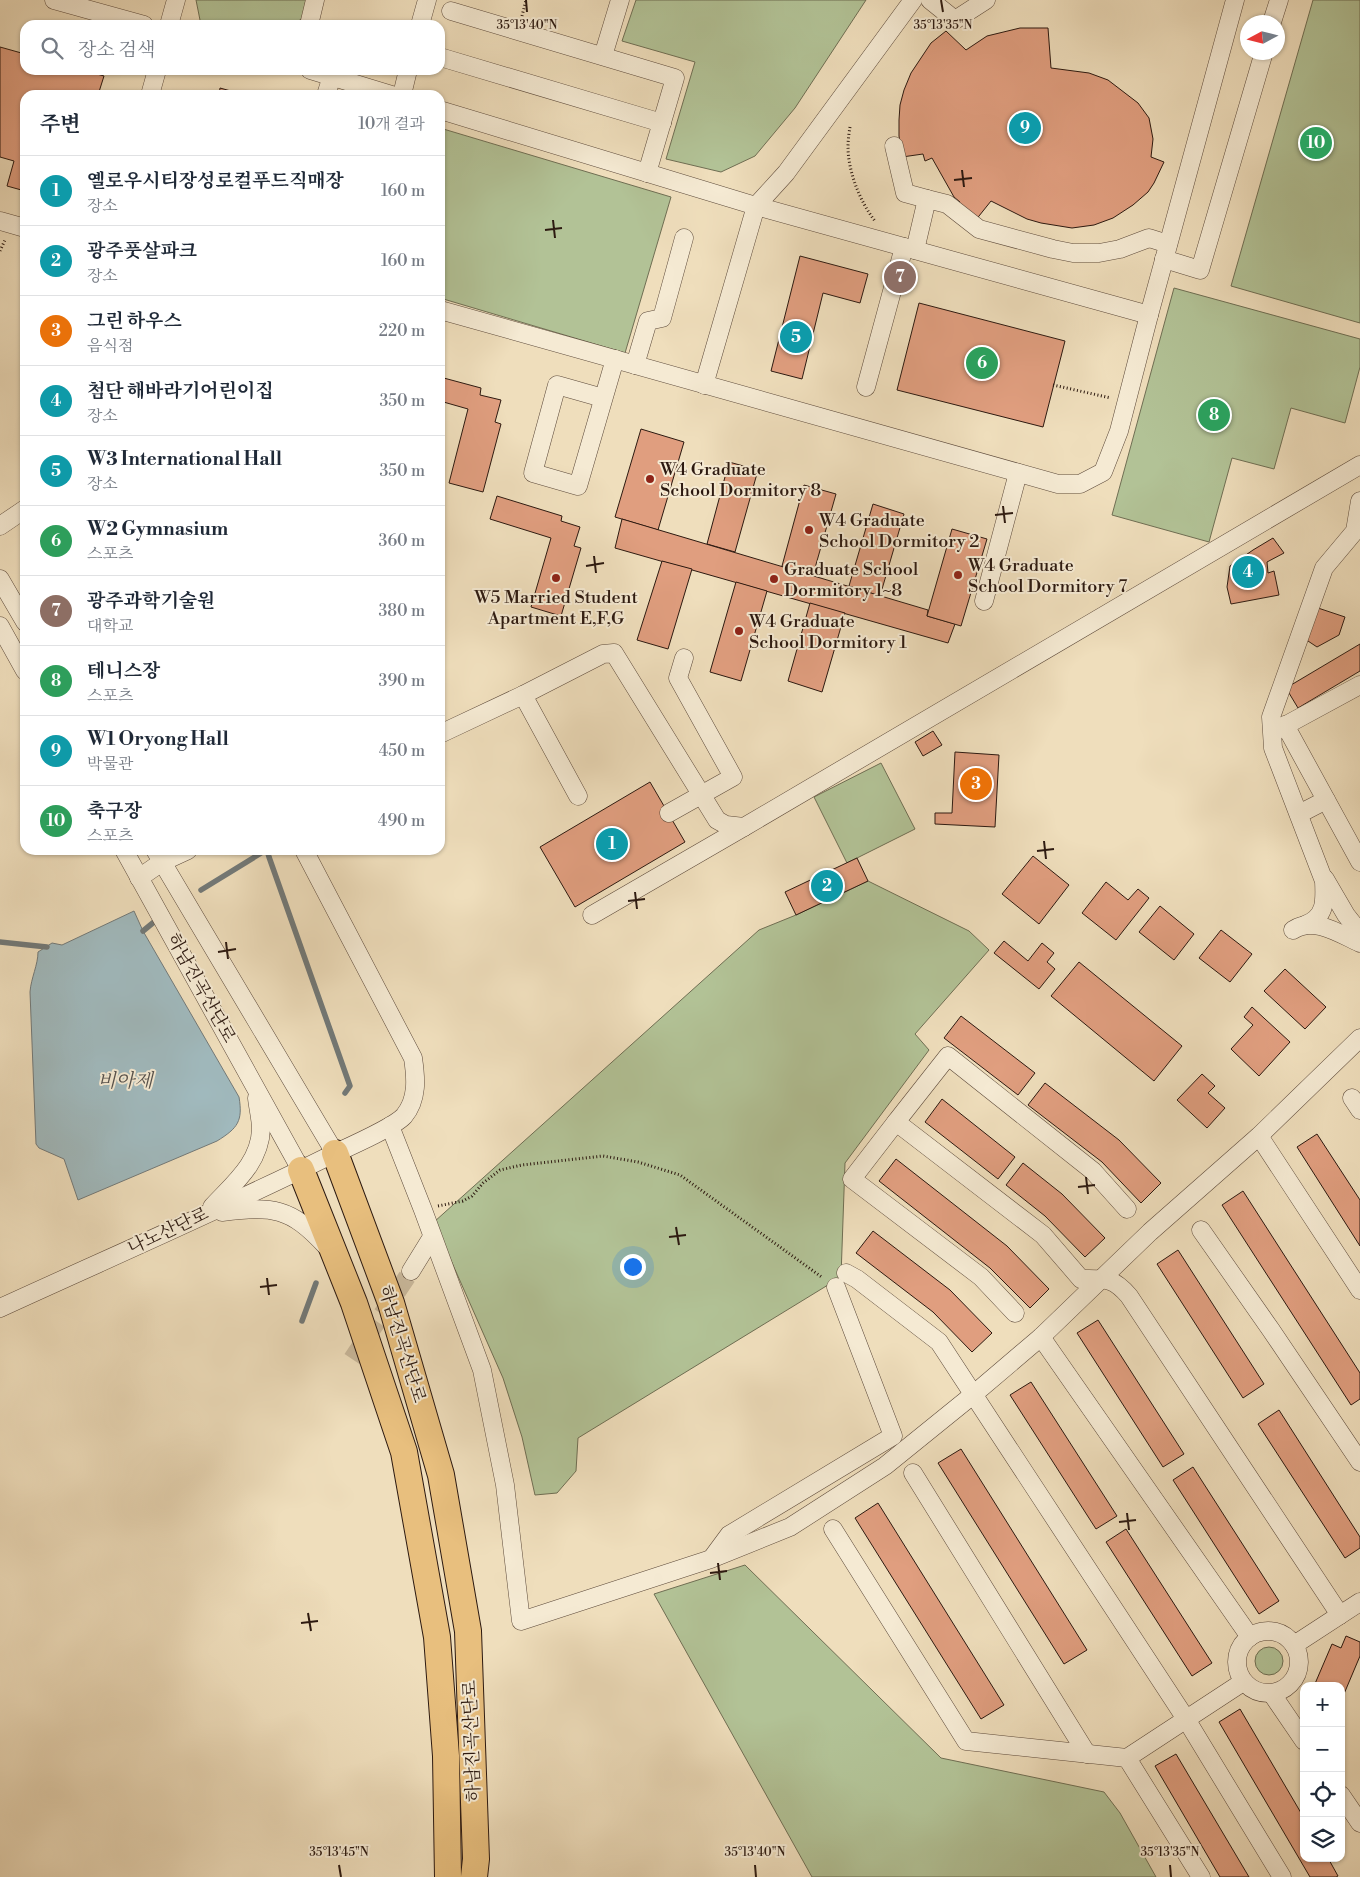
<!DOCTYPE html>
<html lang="ko">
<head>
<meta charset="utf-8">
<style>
	:root { --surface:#fff; --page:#f2f2f3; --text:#1f2937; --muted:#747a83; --line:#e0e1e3; --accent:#8f2418 }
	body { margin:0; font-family:"Libre Bodoni","Noto Serif KR",serif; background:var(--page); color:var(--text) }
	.controls { position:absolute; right:15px; bottom:15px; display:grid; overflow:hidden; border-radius:10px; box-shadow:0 1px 4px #0004 }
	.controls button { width:45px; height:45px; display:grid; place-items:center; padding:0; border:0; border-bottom:1px solid var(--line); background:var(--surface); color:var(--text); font:25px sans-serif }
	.compass { position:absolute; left:1240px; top:15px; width:45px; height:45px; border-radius:50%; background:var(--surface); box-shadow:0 1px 4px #0004; rotate:263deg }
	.you { position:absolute; left:632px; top:1266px; width:18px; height:18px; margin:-12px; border:4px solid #fff; border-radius:50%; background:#1a73e8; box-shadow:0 0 0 8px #1a73e833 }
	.badge { display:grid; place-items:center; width:32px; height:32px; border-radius:50%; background:var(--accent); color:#fff; font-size:16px; font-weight:700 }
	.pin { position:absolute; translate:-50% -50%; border:2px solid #fff; box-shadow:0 1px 5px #0006 }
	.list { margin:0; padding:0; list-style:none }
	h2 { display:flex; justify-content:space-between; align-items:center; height:65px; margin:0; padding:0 20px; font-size:21px }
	h2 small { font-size:16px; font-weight:400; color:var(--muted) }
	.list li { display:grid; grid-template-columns:32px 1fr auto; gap:15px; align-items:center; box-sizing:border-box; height:70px; padding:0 20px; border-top:1px solid var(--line) }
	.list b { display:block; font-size:19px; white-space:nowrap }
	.list p { margin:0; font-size:16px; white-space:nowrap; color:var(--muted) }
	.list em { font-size:16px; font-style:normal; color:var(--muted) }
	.icon { flex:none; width:28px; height:28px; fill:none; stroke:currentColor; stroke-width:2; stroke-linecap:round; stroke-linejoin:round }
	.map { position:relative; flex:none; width:1360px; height:1877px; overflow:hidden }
	.search { position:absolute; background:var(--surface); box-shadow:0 1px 4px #0004; left:20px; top:20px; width:425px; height:55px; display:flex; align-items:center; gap:12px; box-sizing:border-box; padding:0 18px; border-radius:15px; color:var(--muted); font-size:19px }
	.panel { position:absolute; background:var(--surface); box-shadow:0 1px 4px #0004; left:20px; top:90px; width:425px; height:765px; border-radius:15px }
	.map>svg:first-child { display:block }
	.green { fill:#b2c296; stroke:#6f6e53 }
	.water { fill:#a0b9bd; stroke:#727978 }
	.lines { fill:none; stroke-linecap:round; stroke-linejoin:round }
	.stream { stroke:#727978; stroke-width:5.5 }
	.building { fill:#e09e7f; stroke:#2c1910 }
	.minor-tunnel { stroke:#c8b79a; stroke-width:18; stroke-dasharray:18 9; stroke-linecap:butt }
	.minor-casing { stroke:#5d4a3b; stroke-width:19 }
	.highway-casing { stroke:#2c1910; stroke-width:28 }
	.path { stroke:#2c1910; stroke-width:3; stroke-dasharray:1 2.5; stroke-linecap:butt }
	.minor { stroke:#f5ead3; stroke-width:18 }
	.highway { stroke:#e8bf7e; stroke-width:26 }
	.ticks { fill:none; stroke:#2c1910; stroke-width:2 }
	.poi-dot { fill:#8f2418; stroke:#f5ead3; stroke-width:2 }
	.labels { text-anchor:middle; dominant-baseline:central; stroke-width:4; stroke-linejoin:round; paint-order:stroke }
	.poi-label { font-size:18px; fill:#2c1910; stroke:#f5ead3; text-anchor:start }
	.street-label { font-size:18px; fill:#2c1910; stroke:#f5ead3 }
	.water-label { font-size:19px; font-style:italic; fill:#55514d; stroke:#f5ead3 }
	.ticks-label { font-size:12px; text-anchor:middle; fill:#2c1910; stroke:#f5ead3; stroke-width:4; stroke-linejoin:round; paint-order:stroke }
</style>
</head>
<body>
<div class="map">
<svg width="1360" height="1877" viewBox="0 0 1360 1877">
	<rect width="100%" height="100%" fill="#efdebc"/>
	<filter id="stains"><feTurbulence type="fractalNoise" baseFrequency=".004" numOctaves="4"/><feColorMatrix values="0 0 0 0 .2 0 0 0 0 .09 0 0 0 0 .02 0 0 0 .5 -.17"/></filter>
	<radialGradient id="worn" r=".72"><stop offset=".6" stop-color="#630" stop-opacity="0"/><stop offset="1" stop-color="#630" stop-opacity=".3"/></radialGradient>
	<g class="green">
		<path d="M 196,0 L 309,0 L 305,18 L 288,25 L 201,25 Z"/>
		<path d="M 636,0 L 866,0 L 795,108 L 755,156 L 721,172 L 666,159 L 695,62 L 622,41 Z"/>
		<path d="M 1313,0 L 1360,0 L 1360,323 L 1231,286 Z"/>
		<path d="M 440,128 L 671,197 L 625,353 L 440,298 Z"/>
		<path d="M 1174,288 L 1360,339 L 1360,367 L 1345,423 L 1291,408 L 1274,469 L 1232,458 L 1209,542 L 1112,515 Z"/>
		<path d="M 881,763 L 915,829 L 847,863 L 814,797 Z"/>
		<path d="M 868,881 L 969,931 L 989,950 L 915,1034 L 929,1050 L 845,1163 L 841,1277 L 578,1438 L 576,1471 L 557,1493 L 535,1495 L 522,1437 L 503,1378 L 434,1222 L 759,930 L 796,915 Z"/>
		<path d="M 745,1565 L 941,1758 L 1104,1792 L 1120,1813 L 1156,1877 L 812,1877 L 654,1594 Z"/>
		<circle cx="1269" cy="1661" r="14"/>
	</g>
	<path class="water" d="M 134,911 L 143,931 L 239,1097 C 243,1121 238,1128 217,1141 L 78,1200 L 64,1159 L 39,1148 L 36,1144 L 30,992 C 31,978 38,965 38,952 L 52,943 L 62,945 Z"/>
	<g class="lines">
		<g class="stream">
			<path d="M 267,850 L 269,857 L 350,1086 L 345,1093"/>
			<path d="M 201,890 L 266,850"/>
			<path d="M 143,931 L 154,922"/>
			<path d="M 0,942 L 47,947"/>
			<path d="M 302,1321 L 316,1283"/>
		</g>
	</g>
	<g class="building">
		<path d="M 1020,28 L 1048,28 L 1051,68 L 1089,73 L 1108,80 L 1138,103 L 1149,118 L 1153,139 L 1151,157 L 1164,162 L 1154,183 L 1148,192 L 1133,205 L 1113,218 L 1094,225 L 1072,228 L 1041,223 L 1027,219 L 991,201 L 975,221 L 956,207 L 960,202 L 954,197 L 932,158 L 925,161 L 923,154 L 902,157 L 899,136 L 899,120 L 900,105 L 904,90 L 911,73 L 931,43 L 946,31 L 966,50 L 987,36 Z"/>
		<path d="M 0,47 L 25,54 L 25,70 L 83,70 L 104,76 L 98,95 L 25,95 L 25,191 L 7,186 L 14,161 L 0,157 Z"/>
		<path d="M 220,88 L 238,93 L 245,95 L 219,95 Z"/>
		<path d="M 800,256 L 868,274 L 860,303 L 823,293 L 802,379 L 771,371 Z"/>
		<path d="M 919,303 L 1065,341 L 1043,427 L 897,390 Z"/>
		<path d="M 440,377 L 481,388 L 480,395 L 501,400 L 495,422 L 501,424 L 483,492 L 449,483 L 468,409 L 440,401 Z"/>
		<path d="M 641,429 L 684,442 L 658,530 L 615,517 Z"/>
		<path d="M 729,462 L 758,470 L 735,552 L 707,544 Z"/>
		<path d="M 804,485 L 836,494 L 813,575 L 782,566 Z"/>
		<path d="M 497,496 L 562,516 L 561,521 L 580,527 L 574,546 L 581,548 L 561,616 L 531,607 L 551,538 L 490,519 Z"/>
		<path d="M 873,504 L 904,514 L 880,596 L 849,586 Z"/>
		<path d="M 622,519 L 928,610 L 927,616 L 955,624 L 948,643 L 615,548 Z"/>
		<path d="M 952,529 L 987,539 L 961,626 L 927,616 Z"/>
		<path d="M 1273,538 L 1284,553 L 1267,562 L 1268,573 L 1274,571 L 1279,595 L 1231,604 L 1227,587 L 1230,566 L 1253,550 Z"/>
		<path d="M 662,561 L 692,569 L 668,649 L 637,640 Z"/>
		<path d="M 736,582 L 767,591 L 741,681 L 710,672 Z"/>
		<path d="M 810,603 L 845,613 L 822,692 L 788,681 Z"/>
		<path d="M 1315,607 L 1345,617 L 1339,635 L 1317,647 L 1305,639 Z"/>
		<path d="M 1360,644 L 1360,671 L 1298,708 L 1286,688 Z"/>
		<path d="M 933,731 L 942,745 L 923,756 L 915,742 Z"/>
		<path d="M 955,752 L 999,755 L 995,827 L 935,824 L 935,813 L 952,813 Z"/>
		<path d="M 650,782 L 685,842 L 575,907 L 540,847 Z"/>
		<path d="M 1033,856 L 1069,885 L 1039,924 L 1002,894 Z"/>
		<path d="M 857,858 L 868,881 L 796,915 L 785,892 Z"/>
		<path d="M 1106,882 L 1128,900 L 1138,889 L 1149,898 L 1116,940 L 1082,913 Z"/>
		<path d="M 1160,906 L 1194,934 L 1174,960 L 1139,932 Z"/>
		<path d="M 1221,930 L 1252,954 L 1230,982 L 1199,958 Z"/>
		<path d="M 1004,941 L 1028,961 L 1042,943 L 1054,953 L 1047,962 L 1055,969 L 1039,989 L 994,953 Z"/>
		<path d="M 1079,962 L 1182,1046 L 1154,1081 L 1051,996 Z"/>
		<path d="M 1285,969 L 1326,1007 L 1305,1029 L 1264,991 Z"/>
		<path d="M 1252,1007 L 1290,1042 L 1259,1076 L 1231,1049 L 1253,1025 L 1244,1017 Z"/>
		<path d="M 961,1016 L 1035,1073 L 1018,1095 L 944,1038 Z"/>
		<path d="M 1202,1074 L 1215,1086 L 1208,1093 L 1225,1108 L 1207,1128 L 1177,1100 Z"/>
		<path d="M 1045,1083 L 1119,1140 L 1161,1183 L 1141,1203 L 1102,1162 L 1028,1105 Z"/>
		<path d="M 942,1099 L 1015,1157 L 998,1179 L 925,1122 Z"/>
		<path d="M 1317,1134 L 1360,1200 L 1360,1246 L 1297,1147 Z"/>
		<path d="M 896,1159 L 1007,1246 L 1049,1289 L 1030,1308 L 990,1268 L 879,1181 Z"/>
		<path d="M 1023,1163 L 1062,1194 L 1105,1238 L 1085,1257 L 1045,1216 L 1006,1185 Z"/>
		<path d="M 1243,1191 L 1360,1373 L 1360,1399 L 1351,1405 L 1222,1205 Z"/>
		<path d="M 873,1231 L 950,1290 L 992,1333 L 972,1352 L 933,1312 L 856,1253 Z"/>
		<path d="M 1178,1250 L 1264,1384 L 1243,1398 L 1157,1264 Z"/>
		<path d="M 1098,1320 L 1184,1454 L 1163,1467 L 1077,1333 Z"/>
		<path d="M 1031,1382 L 1117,1516 L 1096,1529 L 1010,1395 Z"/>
		<path d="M 1279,1410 L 1360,1537 L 1360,1548 L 1345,1558 L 1258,1424 Z"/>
		<path d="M 961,1449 L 1087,1650 L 1064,1664 L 938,1463 Z"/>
		<path d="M 1193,1467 L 1279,1601 L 1259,1614 L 1173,1480 Z"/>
		<path d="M 878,1503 L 1004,1705 L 981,1719 L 855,1518 Z"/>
		<path d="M 1126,1529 L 1212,1663 L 1192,1676 L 1106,1542 Z"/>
		<path d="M 1346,1636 L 1360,1642 L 1360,1656 L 1341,1701 L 1341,1686 L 1314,1686 L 1332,1644 L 1341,1648 Z"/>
		<path d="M 1240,1709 L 1304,1818 L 1304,1858 L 1328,1858 L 1338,1876 L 1336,1877 L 1310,1877 L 1219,1722 Z"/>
		<path d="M 1176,1754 L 1249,1877 L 1220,1877 L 1155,1766 Z"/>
	</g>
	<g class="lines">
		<path class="minor-tunnel" d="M 352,1359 L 411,1271"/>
		<defs>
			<g id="minor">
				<path d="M 54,0 L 144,25"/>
				<path d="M 930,0 L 955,20 L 986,0"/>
				<path d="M 451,11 L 675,78 L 647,173"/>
				<path d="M 1272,22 L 1279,0"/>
				<path d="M 169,25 L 176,0"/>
				<path d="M 309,25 L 315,0"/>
				<path d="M 420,25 L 427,0"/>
				<path d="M 603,56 L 620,0"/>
				<path d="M 440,57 L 662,123"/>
				<path d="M 310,70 L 392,95"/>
				<path d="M 150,95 L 157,70"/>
				<path d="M 326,95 L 332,76"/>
				<path d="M 402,95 L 408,70"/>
				<path d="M 440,110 L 756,206 L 1149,315"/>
				<path d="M 894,146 L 905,193 L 927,199"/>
				<path d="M 0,221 L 25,228"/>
				<path d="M 915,250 L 927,199 L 947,204 L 979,229 L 1053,249 L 1073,253 L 1099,253 L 1120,249 L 1149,238 L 1168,244"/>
				<path d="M 1164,259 L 1200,270 L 1264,52"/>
				<path d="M 440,310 L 1058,484 L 1080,484 L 1103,472 L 1119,431 L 1149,315 L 1235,0"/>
				<path d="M 635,365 L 648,321 L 662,318 L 684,238"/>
				<path d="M 704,385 L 756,206 L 786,173 L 913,0"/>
				<path d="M 866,387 L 904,247"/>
				<path d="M 603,398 L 557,385 L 533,473 L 578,486 L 615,359"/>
				<path d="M 0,526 L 25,509"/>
				<path d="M 0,579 L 25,622"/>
				<path d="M 984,601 L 1018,473"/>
				<path d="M 0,626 L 25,671"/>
				<path d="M 523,695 L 578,796"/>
				<path d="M 1285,725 L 1360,862"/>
				<path d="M 1277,730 L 1360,685"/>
				<path d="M 440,734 L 523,695 L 603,654 L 614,653 L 717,820 L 726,825 L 744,827 L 1360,465"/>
				<path d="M 669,813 L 733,777 L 678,678 L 684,658"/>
				<path d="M 1299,814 L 1326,800"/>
				<path d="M 124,850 L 301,1170"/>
				<path d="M 155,850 L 335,1153"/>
				<path d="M 139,878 L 162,862 L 188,850"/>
				<path d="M 1325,879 L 1346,915 L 1360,933"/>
				<path d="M 592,915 L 744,827"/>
				<path d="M 1305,925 C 1326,917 1325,901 1324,881 L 1273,748 L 1271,717 L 1324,568 L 1355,531 L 1360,501"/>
				<path d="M 1293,930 C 1314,916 1340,934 1360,943"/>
				<path d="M 1352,1098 L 1360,1110"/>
				<path d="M 896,1122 L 852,1179 L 981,1277 L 1015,1313"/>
				<path d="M 390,1126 L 423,1210 L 482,1370 L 505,1485 L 521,1621 L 711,1559 L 790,1527 L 885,1466 L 974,1394 L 1041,1337 L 1150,1232 L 1259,1136 L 1360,1038"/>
				<path d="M 1259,1136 L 1360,1290"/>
				<path d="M 212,1207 C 233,1184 260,1163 261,1129 C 261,1119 258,1108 257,1098"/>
				<path d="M 1127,1209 L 1093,1171 L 948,1056 L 896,1122 L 1043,1235 L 1081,1279 C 1105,1279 1113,1277 1129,1296 L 1340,1615"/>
				<path d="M 222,1212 C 273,1206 290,1207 326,1246"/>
				<path d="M 1201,1230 L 1271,1330 L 1360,1462"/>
				<path d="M 411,1271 L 432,1237"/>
				<path d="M 846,1273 L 857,1279 L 939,1342 L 1186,1719 L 1282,1877"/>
				<path d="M 0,1308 C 109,1258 220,1210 327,1157 C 344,1149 393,1128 404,1116 C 418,1099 416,1078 413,1058 L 304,850"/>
				<path d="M 1041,1337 L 1250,1637"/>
				<path d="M 913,1473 L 1087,1754"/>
				<path d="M 833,1529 L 966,1741 L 1127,1758 L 1243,1682"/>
				<path d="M 712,1558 L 729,1535 L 893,1436 L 836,1287"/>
				<circle cx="1268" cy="1662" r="31"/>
				<path d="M 1294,1645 L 1360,1602"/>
				<path d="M 1272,1694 L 1304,1741"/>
				<path d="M 1127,1758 L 1201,1877"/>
				<path d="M 1341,1795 L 1360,1823"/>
			</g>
			<g id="highway">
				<path d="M 335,1153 L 391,1303 L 441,1475 L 468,1631 L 476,1859 L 474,1877"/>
				<path d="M 301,1170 L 354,1303 L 404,1452 L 437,1637 L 446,1756 L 448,1877"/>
			</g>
		</defs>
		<use href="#minor" class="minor-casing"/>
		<use href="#highway" class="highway-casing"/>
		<g class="path">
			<path d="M 522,16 L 526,0"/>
			<path d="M 850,127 C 849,133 848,140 848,147 C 848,171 860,202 875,221"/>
			<path d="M 0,251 L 5,240"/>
			<path d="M 1053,385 L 1111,398"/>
			<path d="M 438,1206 L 463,1201 L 472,1196 L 483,1183 L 500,1170 L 522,1165 L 603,1156 L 638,1162 L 680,1175 L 823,1278"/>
		</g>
		<use href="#minor" class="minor"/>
		<use href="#highway" class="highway"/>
	</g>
	<path class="ticks" d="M 526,0 L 527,12M 941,0 L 943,12M 962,170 L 964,187M 954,180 L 972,178M 553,220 L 555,238M 545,230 L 562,228M 1003,506 L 1005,523M 995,515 L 1013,513M 594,556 L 596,573M 586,566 L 604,563M 1044,841 L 1046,859M 1037,851 L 1054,849M 635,892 L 637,909M 628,901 L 645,899M 226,942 L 228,959M 218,952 L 236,949M 1086,1177 L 1088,1194M 1078,1187 L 1095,1185M 676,1227 L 679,1245M 669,1237 L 686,1235M 267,1278 L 269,1295M 260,1287 L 277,1285M 1127,1513 L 1129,1530M 1119,1522 L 1136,1520M 718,1563 L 720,1580M 710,1573 L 727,1571M 308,1613 L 311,1631M 301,1623 L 318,1621M 339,1865 L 341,1877M 755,1865 L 756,1877M 1170,1865 L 1171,1877"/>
	<g class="poi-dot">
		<circle cx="650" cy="479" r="5"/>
		<circle cx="809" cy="530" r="5"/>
		<circle cx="958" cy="575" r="5"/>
		<circle cx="556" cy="578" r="5"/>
		<circle cx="774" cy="579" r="5"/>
		<circle cx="739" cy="631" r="5"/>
	</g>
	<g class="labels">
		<g class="poi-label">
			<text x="660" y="469">W4 Graduate<tspan x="660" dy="21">School Dormitory 8</tspan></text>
			<text x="819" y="520">W4 Graduate<tspan x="819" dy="21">School Dormitory 2</tspan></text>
			<text x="968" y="565">W4 Graduate<tspan x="968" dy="21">School Dormitory 7</tspan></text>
			<text x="784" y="569">Graduate School<tspan x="784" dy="21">Dormitory 1~8</tspan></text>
			<text x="556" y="597" text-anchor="middle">W5 Married Student<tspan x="556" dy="21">Apartment E,F,G</tspan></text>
			<text x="749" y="621">W4 Graduate<tspan x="749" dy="21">School Dormitory 1</tspan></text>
		</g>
		<g class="street-label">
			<text transform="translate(201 988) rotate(61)">하남진곡산단로</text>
			<text transform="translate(168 1231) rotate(-25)">나노산단로</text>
			<text transform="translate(402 1344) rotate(73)">하남진곡산단로</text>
			<text transform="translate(472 1741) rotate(-92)">하남진곡산단로</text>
		</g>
		<g class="water-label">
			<text x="125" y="1081">비아제</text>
		</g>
	</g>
	<g class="ticks-label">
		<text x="527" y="29">35°13'40"N</text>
		<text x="943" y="29">35°13'35"N</text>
		<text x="339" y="1856">35°13'45"N</text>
		<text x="755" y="1856">35°13'40"N</text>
		<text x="1170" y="1856">35°13'35"N</text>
	</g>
	<rect width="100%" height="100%" filter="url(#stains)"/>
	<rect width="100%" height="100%" fill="url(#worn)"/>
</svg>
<div class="controls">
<button>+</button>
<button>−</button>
<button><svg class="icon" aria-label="locate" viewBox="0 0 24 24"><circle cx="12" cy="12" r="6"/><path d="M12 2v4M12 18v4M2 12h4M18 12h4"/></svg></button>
<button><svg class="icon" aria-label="layers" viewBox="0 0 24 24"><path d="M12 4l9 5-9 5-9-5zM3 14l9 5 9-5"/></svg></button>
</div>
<svg class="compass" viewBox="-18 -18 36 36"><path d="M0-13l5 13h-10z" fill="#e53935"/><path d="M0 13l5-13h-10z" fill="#747a83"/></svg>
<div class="you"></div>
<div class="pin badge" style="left:612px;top:844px;background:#0f9aa8">1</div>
<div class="pin badge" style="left:827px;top:886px;background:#0f9aa8">2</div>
<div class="pin badge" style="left:976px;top:784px;background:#e8710a">3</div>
<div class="pin badge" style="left:1248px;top:572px;background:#0f9aa8">4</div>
<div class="pin badge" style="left:796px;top:337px;background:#0f9aa8">5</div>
<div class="pin badge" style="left:982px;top:363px;background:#2e9e5b">6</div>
<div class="pin badge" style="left:900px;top:277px;background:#8d6e63">7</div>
<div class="pin badge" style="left:1214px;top:415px;background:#2e9e5b">8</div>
<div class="pin badge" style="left:1025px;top:128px;background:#0f9aa8">9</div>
<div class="pin badge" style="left:1316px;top:143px;background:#2e9e5b">10</div>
<div class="search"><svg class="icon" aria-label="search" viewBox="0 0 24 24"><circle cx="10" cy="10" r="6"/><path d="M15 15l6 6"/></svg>장소 검색</div>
<section class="panel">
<h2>주변<small>10개 결과</small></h2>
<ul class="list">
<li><span class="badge" style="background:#0f9aa8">1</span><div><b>옐로우시티장성로컬푸드직매장</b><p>장소</p></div><em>160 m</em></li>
<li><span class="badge" style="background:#0f9aa8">2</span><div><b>광주풋살파크</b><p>장소</p></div><em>160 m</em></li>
<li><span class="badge" style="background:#e8710a">3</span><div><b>그린 하우스</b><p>음식점</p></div><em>220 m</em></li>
<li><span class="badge" style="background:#0f9aa8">4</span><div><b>첨단 해바라기어린이집</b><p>장소</p></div><em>350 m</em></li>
<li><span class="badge" style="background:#0f9aa8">5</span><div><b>W3 International Hall</b><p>장소</p></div><em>350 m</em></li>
<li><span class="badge" style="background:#2e9e5b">6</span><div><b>W2 Gymnasium</b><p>스포츠</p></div><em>360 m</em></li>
<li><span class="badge" style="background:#8d6e63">7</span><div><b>광주과학기술원</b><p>대학교</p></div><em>380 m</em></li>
<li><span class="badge" style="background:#2e9e5b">8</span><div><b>테니스장</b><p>스포츠</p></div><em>390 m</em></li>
<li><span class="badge" style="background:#0f9aa8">9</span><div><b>W1 Oryong Hall</b><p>박물관</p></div><em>450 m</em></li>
<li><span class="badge" style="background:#2e9e5b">10</span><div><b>축구장</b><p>스포츠</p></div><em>490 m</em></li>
</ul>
</section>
</div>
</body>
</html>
